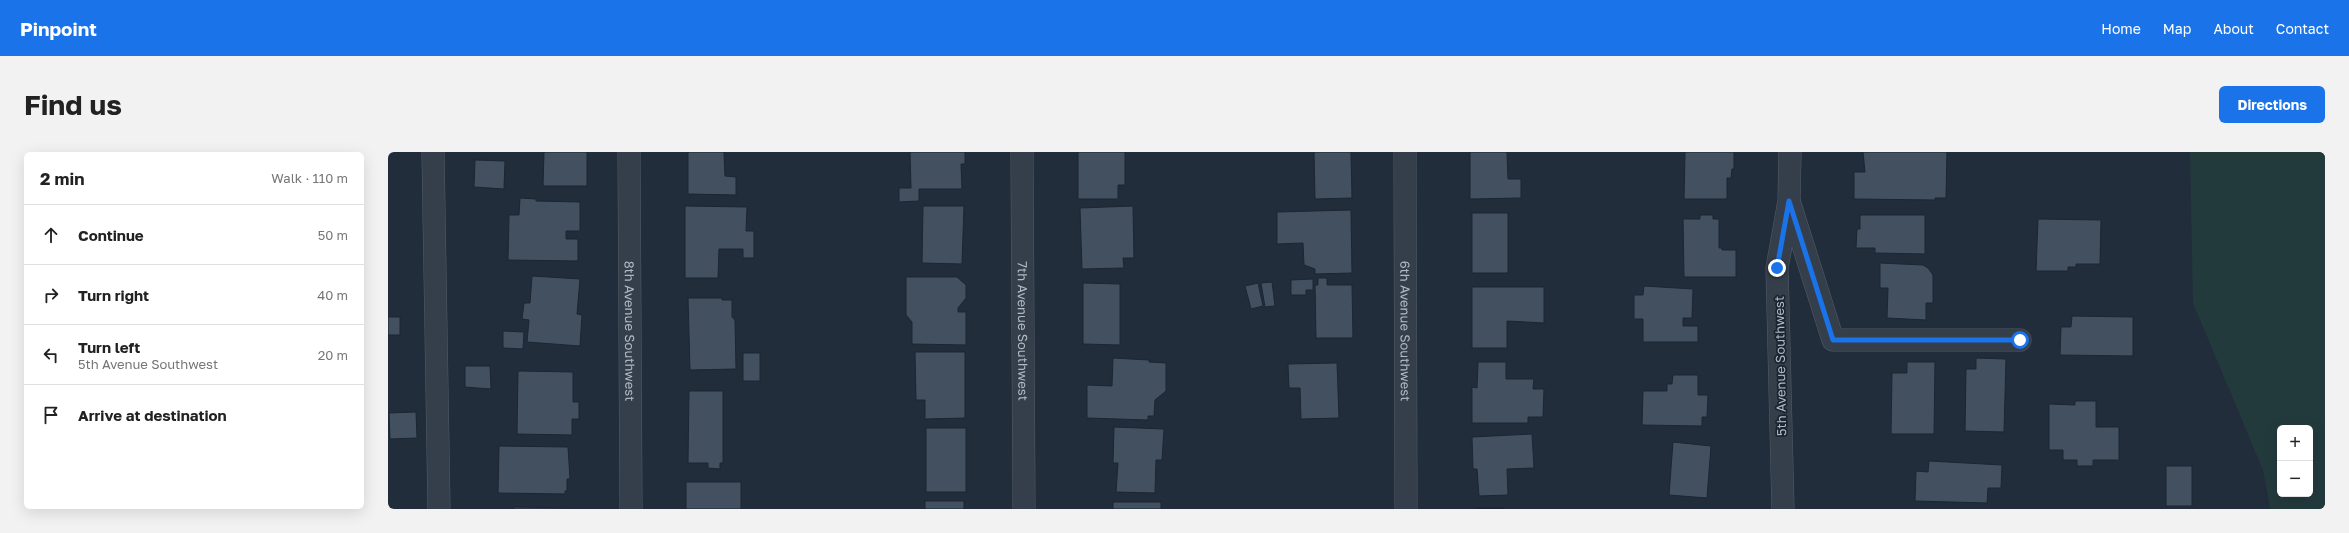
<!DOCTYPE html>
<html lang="en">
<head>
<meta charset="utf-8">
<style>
	:root { --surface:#fff; --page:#f2f2f2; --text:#222; --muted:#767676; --line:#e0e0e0; --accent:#1a73e8 }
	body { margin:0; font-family:"Golos Text",sans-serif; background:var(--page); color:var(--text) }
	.controls { position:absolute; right:12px; bottom:12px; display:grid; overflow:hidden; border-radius:6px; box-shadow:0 4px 16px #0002 }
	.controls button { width:36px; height:36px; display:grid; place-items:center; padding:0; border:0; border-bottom:1px solid var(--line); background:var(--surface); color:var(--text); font:20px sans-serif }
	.stop { position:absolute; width:12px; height:12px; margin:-9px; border:3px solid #1a73e8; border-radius:50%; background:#fff }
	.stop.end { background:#1a73e8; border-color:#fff; box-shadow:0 1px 4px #0008 }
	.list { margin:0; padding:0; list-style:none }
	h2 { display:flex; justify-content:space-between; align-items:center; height:52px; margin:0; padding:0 16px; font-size:17px }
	h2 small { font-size:13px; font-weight:400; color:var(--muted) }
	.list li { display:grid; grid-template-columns:26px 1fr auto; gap:12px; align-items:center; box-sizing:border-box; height:60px; padding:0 16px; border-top:1px solid var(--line) }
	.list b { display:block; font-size:15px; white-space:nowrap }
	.list p { margin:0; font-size:13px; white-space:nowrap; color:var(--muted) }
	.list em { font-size:13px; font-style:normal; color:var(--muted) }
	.icon { flex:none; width:22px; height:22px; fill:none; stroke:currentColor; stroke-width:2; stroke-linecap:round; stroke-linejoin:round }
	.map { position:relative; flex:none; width:1937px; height:357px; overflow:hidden; border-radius:6px }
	header { display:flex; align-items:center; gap:24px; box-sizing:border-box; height:56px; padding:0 20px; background:var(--accent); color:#fff }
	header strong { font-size:19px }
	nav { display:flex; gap:22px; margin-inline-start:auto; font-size:14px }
	.intro { display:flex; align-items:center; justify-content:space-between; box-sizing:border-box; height:96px; padding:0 24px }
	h1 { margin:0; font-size:28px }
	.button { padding:10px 18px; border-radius:6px; background:var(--accent); color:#fff; font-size:14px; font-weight:700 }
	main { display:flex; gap:24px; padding:0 24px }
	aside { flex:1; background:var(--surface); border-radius:6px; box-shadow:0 4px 16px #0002 }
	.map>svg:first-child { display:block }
	.green { fill:#233a3c; fill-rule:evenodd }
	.building { fill:#425060; stroke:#1c2632 }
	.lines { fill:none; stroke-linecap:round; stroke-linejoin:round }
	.minor-casing { stroke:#535d69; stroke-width:23 }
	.minor { stroke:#353f4b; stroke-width:22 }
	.route { stroke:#1a73e8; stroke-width:5 }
	.labels { text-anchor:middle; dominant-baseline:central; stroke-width:3.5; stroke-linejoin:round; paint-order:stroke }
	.street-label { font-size:13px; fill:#b0bac7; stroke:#1a2430 }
</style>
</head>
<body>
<header>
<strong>Pinpoint</strong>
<nav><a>Home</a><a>Map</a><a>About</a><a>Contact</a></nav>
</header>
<div class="intro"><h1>Find us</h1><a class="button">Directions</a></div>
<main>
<aside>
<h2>2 min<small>Walk · 110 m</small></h2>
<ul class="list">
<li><svg class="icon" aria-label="ahead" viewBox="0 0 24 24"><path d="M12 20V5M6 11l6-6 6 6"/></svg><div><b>Continue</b></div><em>50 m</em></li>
<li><svg class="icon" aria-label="right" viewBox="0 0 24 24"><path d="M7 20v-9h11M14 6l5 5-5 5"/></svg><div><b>Turn right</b></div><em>40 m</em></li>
<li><svg class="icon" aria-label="left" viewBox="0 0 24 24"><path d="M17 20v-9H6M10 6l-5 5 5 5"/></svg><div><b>Turn left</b><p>5th Avenue Southwest</p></div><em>20 m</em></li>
<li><svg class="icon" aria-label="arrive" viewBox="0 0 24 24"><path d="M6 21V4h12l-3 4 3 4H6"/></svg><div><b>Arrive at destination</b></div></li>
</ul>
</aside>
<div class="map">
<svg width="1937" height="357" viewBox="0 0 1937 357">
	<rect width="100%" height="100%" fill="#212d3b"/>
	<path class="green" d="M 1802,0 L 1937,0 L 1937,357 L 1882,357 L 1875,318 L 1805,151 ZM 1892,276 L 1922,276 L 1922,342 L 1892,342 Z"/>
	<g class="building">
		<path d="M 156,0 L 199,0 L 199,34 L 155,34 Z"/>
		<path d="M 300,0 L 336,0 L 337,24 L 348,25 L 348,43 L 300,42 Z"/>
		<path d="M 522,0 L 577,0 L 577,12 L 573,12 L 574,37 L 531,37 L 531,49 L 511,50 L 511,36 L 523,36 Z"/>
		<path d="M 690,0 L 737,0 L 737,33 L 730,33 L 730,47 L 690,47 Z"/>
		<path d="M 926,0 L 963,0 L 964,46 L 927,47 Z"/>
		<path d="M 1082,0 L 1119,0 L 1120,27 L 1133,27 L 1133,46 L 1082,47 Z"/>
		<path d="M 1297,0 L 1346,0 L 1346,17 L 1344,17 L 1343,26 L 1339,26 L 1339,47 L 1296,47 Z"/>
		<path d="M 1475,0 L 1559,0 L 1558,46 L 1547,46 L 1547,48 L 1466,47 L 1466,20 L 1477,20 Z"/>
		<path d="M 87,8 L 117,9 L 116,37 L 86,35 Z"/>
		<path d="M 132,46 L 148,47 L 148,49 L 192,50 L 192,79 L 178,79 L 178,87 L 190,87 L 190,109 L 120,108 L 121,63 L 131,63 Z"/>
		<path d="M 297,54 L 359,55 L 358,79 L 366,79 L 366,106 L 355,106 L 355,97 L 331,97 L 330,126 L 297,126 Z"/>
		<path d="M 535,54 L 576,54 L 574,112 L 534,111 Z"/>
		<path d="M 745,54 L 746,106 L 735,106 L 736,116 L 694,117 L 692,56 Z"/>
		<path d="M 963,58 L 964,121 L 927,122 L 927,117 L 916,113 L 915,91 L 889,92 L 889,60 Z"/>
		<rect x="1084" y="61" width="36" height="60"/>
		<path d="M 1312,63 L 1325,63 L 1325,67 L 1331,67 L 1331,96 L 1334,96 L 1334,98 L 1348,98 L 1348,125 L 1296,125 L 1295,67 L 1312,67 Z"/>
		<path d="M 1472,63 L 1537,63 L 1537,102 L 1487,101 L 1487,96 L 1468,96 L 1469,77 L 1472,77 Z"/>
		<path d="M 1650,67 L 1713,68 L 1712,112 L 1688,112 L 1688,115 L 1680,115 L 1680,119 L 1648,119 Z"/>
		<path d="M 1492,111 L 1535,113 L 1540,116 L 1545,123 L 1545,151 L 1538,151 L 1538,168 L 1499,166 L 1500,136 L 1492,136 Z"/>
		<path d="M 144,124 L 192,127 L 189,162 L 194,163 L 192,194 L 139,190 L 141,168 L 134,167 L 136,151 L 142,151 Z"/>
		<path d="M 518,125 L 569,125 L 578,133 L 578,146 L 570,156 L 570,160 L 578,160 L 578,193 L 524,192 L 524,170 L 518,163 Z"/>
		<path d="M 930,126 L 939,126 L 939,133 L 964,133 L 965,186 L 928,186 L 927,133 L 930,133 Z"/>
		<path d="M 925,127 L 925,138 L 918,138 L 918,143 L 903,143 L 903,128 Z"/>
		<path d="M 884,130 L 887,154 L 877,155 L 873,131 Z"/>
		<path d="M 695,131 L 732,132 L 732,193 L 695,192 Z"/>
		<path d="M 870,131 L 875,154 L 863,157 L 857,134 Z"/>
		<path d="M 1256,134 L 1305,137 L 1304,166 L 1295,166 L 1295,174 L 1310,174 L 1310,190 L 1255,190 L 1255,167 L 1246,167 L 1246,143 L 1255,143 Z"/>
		<path d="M 1084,135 L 1156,135 L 1156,171 L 1119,169 L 1119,196 L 1084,196 Z"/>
		<path d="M 300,146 L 334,146 L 334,148 L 344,148 L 344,165 L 347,168 L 348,217 L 302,218 Z"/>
		<path d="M 1684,164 L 1745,165 L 1745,204 L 1672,203 L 1673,175 L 1683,175 Z"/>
		<rect x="0" y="165" width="12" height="18"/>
		<path d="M 115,179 L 136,180 L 135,197 L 115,196 Z"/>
		<path d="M 527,200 L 577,200 L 577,266 L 537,267 L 537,248 L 528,248 Z"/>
		<rect x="355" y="201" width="17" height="28"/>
		<path d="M 725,206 L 761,208 L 761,210 L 778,211 L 778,239 L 767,248 L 766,264 L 760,264 L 760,268 L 699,266 L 699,233 L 724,234 Z"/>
		<path d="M 1588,206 L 1618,207 L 1616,280 L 1577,279 L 1578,217 L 1588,217 Z"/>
		<path d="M 1090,210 L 1118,210 L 1118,227 L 1146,227 L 1145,237 L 1156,237 L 1155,265 L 1140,265 L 1140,271 L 1084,271 L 1084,235 L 1089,236 Z"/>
		<path d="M 1519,210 L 1547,210 L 1546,282 L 1503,282 L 1504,221 L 1519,221 Z"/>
		<path d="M 949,211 L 951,266 L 913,267 L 912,236 L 901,236 L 900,212 Z"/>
		<path d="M 77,214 L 102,214 L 103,237 L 77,235 Z"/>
		<path d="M 130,219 L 185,220 L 185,250 L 191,250 L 191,267 L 184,267 L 184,283 L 129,282 Z"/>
		<path d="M 1285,223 L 1310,223 L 1310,243 L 1320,243 L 1319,265 L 1314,265 L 1314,274 L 1254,273 L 1255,239 L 1279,239 L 1279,232 L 1284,232 Z"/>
		<path d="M 301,239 L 335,239 L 335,311 L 332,311 L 332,317 L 320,316 L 320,311 L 300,311 Z"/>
		<path d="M 1687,249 L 1708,249 L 1708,275 L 1731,275 L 1731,308 L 1705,308 L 1705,314 L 1689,314 L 1689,308 L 1675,308 L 1675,298 L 1661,298 L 1661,252 L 1687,253 Z"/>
		<path d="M 28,260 L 29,286 L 2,287 L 1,261 Z"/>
		<path d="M 726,275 L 776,277 L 774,308 L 768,308 L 767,341 L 728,340 L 730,311 L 725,311 Z"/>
		<rect x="538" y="276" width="40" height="64"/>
		<path d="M 1144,282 L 1146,316 L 1119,317 L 1120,343 L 1091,344 L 1089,317 L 1085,317 L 1084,285 Z"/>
		<path d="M 1285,290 L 1323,294 L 1319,346 L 1281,343 Z"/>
		<path d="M 111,294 L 180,295 L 182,327 L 179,327 L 179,339 L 177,339 L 177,342 L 110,341 Z"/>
		<path d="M 1541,309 L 1614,313 L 1613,336 L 1600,336 L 1599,351 L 1527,349 L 1528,319 L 1540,320 Z"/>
		<rect x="1778" y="314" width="26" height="40"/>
		<rect x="298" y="330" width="55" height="27"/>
		<rect x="537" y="349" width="39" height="8"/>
		<rect x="725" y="350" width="48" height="7"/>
		<path d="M 126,355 L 176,356 L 176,357 L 126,357 Z"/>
		<rect x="1088" y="356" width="28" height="1"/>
	</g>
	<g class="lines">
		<defs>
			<g id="minor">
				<path d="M 45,0 L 51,357"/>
				<path id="s1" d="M 241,0 L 243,357"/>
				<path id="s2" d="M 634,0 L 636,357"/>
				<path id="s3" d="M 1017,0 L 1018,357"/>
				<path d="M 1402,52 L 1445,188 L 1632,188"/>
				<path d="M 1395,357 L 1389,116 L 1401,49 L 1402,0"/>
			</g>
		</defs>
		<use href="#minor" class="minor-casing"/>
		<use href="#minor" class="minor"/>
	</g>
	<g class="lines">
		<path class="route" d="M 1389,116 L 1401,49 L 1445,188 L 1632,188"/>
	</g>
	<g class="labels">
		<g class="street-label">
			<text stroke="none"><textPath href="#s1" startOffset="179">8th Avenue Southwest</textPath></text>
			<text stroke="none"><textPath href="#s2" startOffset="179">7th Avenue Southwest</textPath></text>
			<text stroke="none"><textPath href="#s3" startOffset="179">6th Avenue Southwest</textPath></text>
			<text transform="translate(1392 214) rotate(-91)">5th Avenue Southwest</text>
		</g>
	</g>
</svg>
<div class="controls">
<button>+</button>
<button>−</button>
</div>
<div class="stop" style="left:1632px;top:188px"></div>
<div class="stop end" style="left:1389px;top:116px"></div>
</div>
</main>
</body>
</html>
